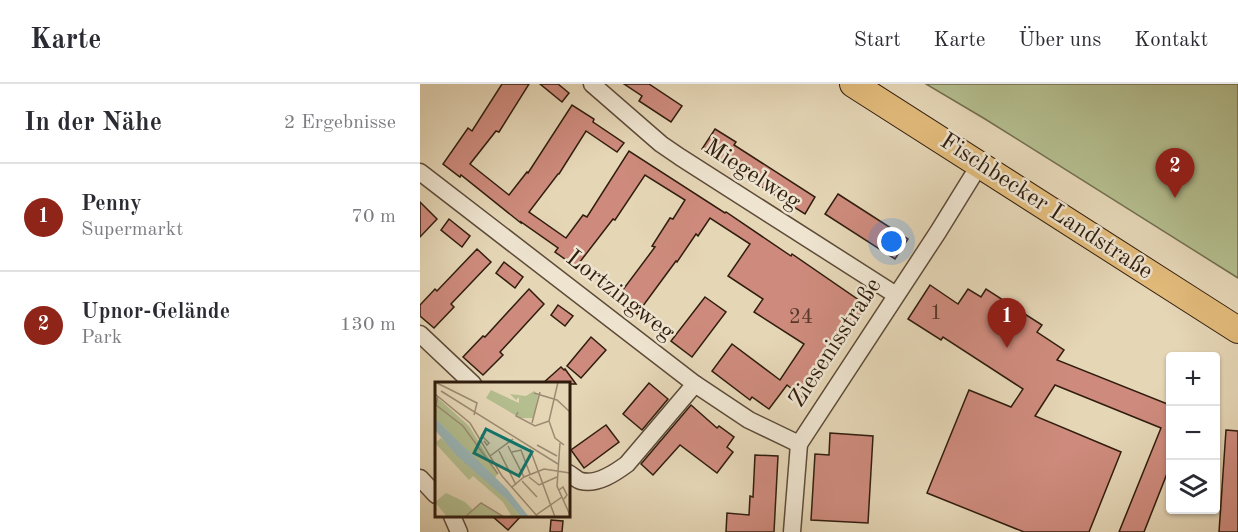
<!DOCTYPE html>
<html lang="de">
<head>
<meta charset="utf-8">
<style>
	:root { --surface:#fff; --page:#f2f2f3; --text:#2b2b33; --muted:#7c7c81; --line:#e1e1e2; --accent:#8f2418 }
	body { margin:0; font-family:"Old Standard TT",serif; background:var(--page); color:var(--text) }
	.controls { position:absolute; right:18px; bottom:18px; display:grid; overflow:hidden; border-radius:6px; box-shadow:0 2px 4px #0004 }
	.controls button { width:54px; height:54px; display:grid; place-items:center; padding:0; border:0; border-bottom:2px solid var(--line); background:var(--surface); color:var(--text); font:30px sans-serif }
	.you { position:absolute; left:472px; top:158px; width:21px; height:21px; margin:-15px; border:4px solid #fff; border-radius:50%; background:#1a73e8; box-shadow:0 0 0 9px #1a73e833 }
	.badge { display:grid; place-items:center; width:39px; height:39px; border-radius:50%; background:var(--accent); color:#fff; font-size:20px; font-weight:700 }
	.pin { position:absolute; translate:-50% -50px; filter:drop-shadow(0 2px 3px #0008) }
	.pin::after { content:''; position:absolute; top:32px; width:21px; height:18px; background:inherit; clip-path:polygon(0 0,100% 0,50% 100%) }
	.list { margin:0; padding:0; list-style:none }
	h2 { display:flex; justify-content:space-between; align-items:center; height:78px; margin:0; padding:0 24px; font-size:26px }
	h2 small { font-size:20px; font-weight:400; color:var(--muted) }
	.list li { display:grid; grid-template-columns:39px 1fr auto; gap:18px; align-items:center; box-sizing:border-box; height:108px; padding:0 24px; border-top:2px solid var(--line) }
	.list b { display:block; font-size:22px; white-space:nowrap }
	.list p { margin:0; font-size:20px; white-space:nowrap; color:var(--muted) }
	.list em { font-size:20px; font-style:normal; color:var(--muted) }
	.icon { flex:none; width:33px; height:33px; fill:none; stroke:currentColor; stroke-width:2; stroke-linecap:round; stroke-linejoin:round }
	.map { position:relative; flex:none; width:818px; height:448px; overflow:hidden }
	header { display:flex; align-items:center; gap:36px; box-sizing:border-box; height:84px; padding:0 30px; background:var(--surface); border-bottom:2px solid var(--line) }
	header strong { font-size:28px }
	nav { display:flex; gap:33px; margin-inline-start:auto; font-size:21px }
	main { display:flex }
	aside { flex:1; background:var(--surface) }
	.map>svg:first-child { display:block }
	.green { fill:#b4be8f; stroke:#726e4e; stroke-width:1.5 }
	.building { fill:#ce8b7d; stroke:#301d0e; stroke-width:1.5 }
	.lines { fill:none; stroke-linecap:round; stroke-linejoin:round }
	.street-casing { stroke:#5d4b38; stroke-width:19 }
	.primary-casing { stroke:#301d0e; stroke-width:28 }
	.street { stroke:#eee4d0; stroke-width:16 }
	.primary { stroke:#e2bb7b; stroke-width:26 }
	.labels { text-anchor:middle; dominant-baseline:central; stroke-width:5; stroke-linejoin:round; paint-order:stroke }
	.number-label { font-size:21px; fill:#58382a }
	.street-label { font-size:24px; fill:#301d0e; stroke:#eee4d0 }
	.inset-road { fill:none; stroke:#9d8c73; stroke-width:1.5 }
	.view { fill:#0f766e; fill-opacity:0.15; stroke:#0f766e; stroke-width:3 }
	.inset-edge { fill:none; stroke:#301d0e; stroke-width:3 }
</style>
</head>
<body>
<header>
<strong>Karte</strong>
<nav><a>Start</a><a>Karte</a><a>Über uns</a><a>Kontakt</a></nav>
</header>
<main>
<aside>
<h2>In der Nähe<small>2 Ergebnisse</small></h2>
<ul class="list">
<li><span class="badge">1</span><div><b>Penny</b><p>Supermarkt</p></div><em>70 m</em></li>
<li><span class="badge">2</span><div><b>Upnor-Gelände</b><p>Park</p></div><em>130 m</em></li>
</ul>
</aside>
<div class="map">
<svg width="818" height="448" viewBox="0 0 818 448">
	<rect width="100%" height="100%" fill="#e5d6b6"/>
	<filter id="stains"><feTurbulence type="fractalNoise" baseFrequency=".00333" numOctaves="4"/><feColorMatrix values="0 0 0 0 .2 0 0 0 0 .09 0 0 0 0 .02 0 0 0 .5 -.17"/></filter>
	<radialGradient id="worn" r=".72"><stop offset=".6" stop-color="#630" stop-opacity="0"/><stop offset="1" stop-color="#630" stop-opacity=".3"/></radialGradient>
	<path class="green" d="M 506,0 L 818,0 L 818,194 L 565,35 Z"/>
	<g class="building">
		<path d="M 82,0 L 109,0 L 79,48 L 76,47 L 50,80 L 89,111 L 107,88 L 108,89 L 152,21 L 174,35 L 173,38 L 204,59 L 197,68 L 166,47 L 139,90 L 138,90 L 109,128 L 146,154 L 163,131 L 167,133 L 209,67 L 305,129 L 306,128 L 371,172 L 372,170 L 446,221 L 406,282 L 382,313 L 367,301 L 349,325 L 332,313 L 330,316 L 292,287 L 312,260 L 360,296 L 384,260 L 334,228 L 343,215 L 308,192 L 330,160 L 290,134 L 278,152 L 276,150 L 257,178 L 256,177 L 217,230 L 196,215 L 235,163 L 232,162 L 250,134 L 253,135 L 265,116 L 225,91 L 195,136 L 193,135 L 156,183 L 135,168 L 138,164 L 101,138 L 101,139 L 41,91 L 40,93 L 23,80 L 48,44 L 52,47 Z"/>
		<path d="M 120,0 L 138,0 L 149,9 L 142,18 Z"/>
		<path d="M 204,0 L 229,0 L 262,22 L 251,38 L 219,17 L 222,12 Z"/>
		<path d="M 295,45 L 316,58 L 314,61 L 395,113 L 385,130 L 282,65 Z"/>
		<path d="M 418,110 L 488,155 L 475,175 L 405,130 Z"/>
		<path d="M 0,118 L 17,135 L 0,153 Z"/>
		<path d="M 29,135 L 50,152 L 42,163 L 21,146 Z"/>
		<path d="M 57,165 L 71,178 L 31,220 L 34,223 L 14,244 L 0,232 L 0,221 L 15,205 L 17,207 Z"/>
		<path d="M 84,178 L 103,193 L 95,204 L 76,189 Z"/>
		<path d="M 510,201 L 538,220 L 548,205 L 561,213 L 566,205 L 622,241 L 617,248 L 644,266 L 637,276 L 750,321 L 750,382 L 724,448 L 699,448 L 741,344 L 635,301 L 615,332 L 701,368 L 669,448 L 604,448 L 507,409 L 549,306 L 591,323 L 603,305 L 523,253 L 521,256 L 488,235 Z"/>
		<path d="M 109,205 L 124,220 L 80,268 L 83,271 L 63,291 L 43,273 L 63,252 L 65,253 Z"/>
		<path d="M 285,213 L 306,228 L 272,273 L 251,257 Z"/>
		<path d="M 138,221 L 153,232 L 145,242 L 131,231 Z"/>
		<path d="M 171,253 L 186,266 L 161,294 L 147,282 Z"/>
		<path d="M 141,283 L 144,286 L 145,285 L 156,300 L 122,300 Z"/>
		<path d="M 229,299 L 248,315 L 222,346 L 203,330 Z"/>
		<path d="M 271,321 L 297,344 L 299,342 L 314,353 L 307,363 L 313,368 L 297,389 L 260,361 L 233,391 L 221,380 Z"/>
		<path d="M 186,341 L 199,358 L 164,384 L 151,366 Z"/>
		<path d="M 806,346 L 818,347 L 818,448 L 799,448 Z"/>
		<path d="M 410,349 L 453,352 L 448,439 L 391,436 L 395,370 L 409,371 Z"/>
		<path d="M 335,371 L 358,372 L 354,448 L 306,448 L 307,429 L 329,431 L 330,412 L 333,413 Z"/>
		<path d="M 72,432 L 101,432 L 88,446 Z"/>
		<path d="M 131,436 L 143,437 L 142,448 L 130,448 Z"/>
	</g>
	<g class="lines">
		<defs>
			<g id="street">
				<path d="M 172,0 L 241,60 L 260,73 L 476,211"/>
				<path d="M 0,88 L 275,300 L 329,336 L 379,360"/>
				<path d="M 0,250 L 53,300"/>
				<path d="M 148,389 C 152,391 157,396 161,397 C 177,401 195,389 207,380 L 275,300"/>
				<path d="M 0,394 L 16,411"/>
				<path d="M 32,432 L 39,448"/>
				<path d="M 372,448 L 379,360 L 518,148 L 560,80"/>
			</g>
			<path id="primary" d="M 433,0 L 818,246"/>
		</defs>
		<use href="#street" class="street-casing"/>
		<use href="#primary" class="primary-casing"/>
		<use href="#street" class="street"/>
		<use href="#primary" class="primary"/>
	</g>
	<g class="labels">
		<g class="number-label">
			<text x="516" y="229">1</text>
			<text x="381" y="233">24</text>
		</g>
		<g class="street-label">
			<text transform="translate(332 91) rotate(33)">Miegelweg</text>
			<text transform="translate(626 123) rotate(33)">Fischbecker Landstraße</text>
			<text transform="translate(200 212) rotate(38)">Lortzingweg</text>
			<text transform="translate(416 259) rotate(-57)">Ziesenisstraße</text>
		</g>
	</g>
	<g transform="translate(15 298)">
		<rect width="135" height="135" fill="#e5d6b6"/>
		<path d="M 56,8 L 84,21 L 84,15 L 81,18 L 75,12 L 91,14 L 99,9 L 103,14 L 98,36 L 85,36 L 51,16 ZM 4,17 L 34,44 L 63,91 L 60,96 L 0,36 L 0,20 ZM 6,56 L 71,117 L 86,135 L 77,135 L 68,120 L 38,94 L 34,98 L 0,61 ZM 11,111 L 30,120 L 38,128 L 29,135 L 12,135 L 0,120 ZM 46,122 L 68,135 L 31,135 Z" fill="#b4be8f"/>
		<path d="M 0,36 L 72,107 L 94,135 L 86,135 L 71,117 L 22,74 L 0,48 Z" fill="#9ab7b8"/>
		<path class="inset-road" d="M 0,0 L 42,21 L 39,33M 123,0 L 114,39 L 120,56 L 129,63M 6,9 L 123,82M 99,11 L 122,18 L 135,30M 0,12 L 35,41 L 67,94 L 103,135M 3,14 L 1,23 L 28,44 L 63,92M 83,30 L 81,34 L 100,44 L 114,39M 97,41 L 105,10M 46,53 L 54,61 L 52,63 L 49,59M 125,61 L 122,104 L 135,133M 102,63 L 122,74M 73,64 L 89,95M 95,67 L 120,135M 64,69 L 81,103M 77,70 L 86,68 L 95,92M 55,74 L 78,57M 94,95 L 104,103 L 122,95M 87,99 L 102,115M 77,105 L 89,95 L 109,87 L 135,91M 124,108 L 128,105 L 132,113 L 129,117M 101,133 L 127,115M 30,135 L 46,121 L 69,135"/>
		<path class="view" d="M 51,47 L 97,70 L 84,94 L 39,71 Z"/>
		<rect width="135" height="135" class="inset-edge"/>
	</g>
	<rect width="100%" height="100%" filter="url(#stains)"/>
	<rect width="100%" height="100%" fill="url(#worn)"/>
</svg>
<div class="controls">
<button>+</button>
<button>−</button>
<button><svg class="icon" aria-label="layers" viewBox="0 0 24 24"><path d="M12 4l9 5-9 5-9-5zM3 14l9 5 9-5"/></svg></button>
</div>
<div class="you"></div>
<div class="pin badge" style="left:587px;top:264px">1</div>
<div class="pin badge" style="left:755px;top:114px">2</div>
</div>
</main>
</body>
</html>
